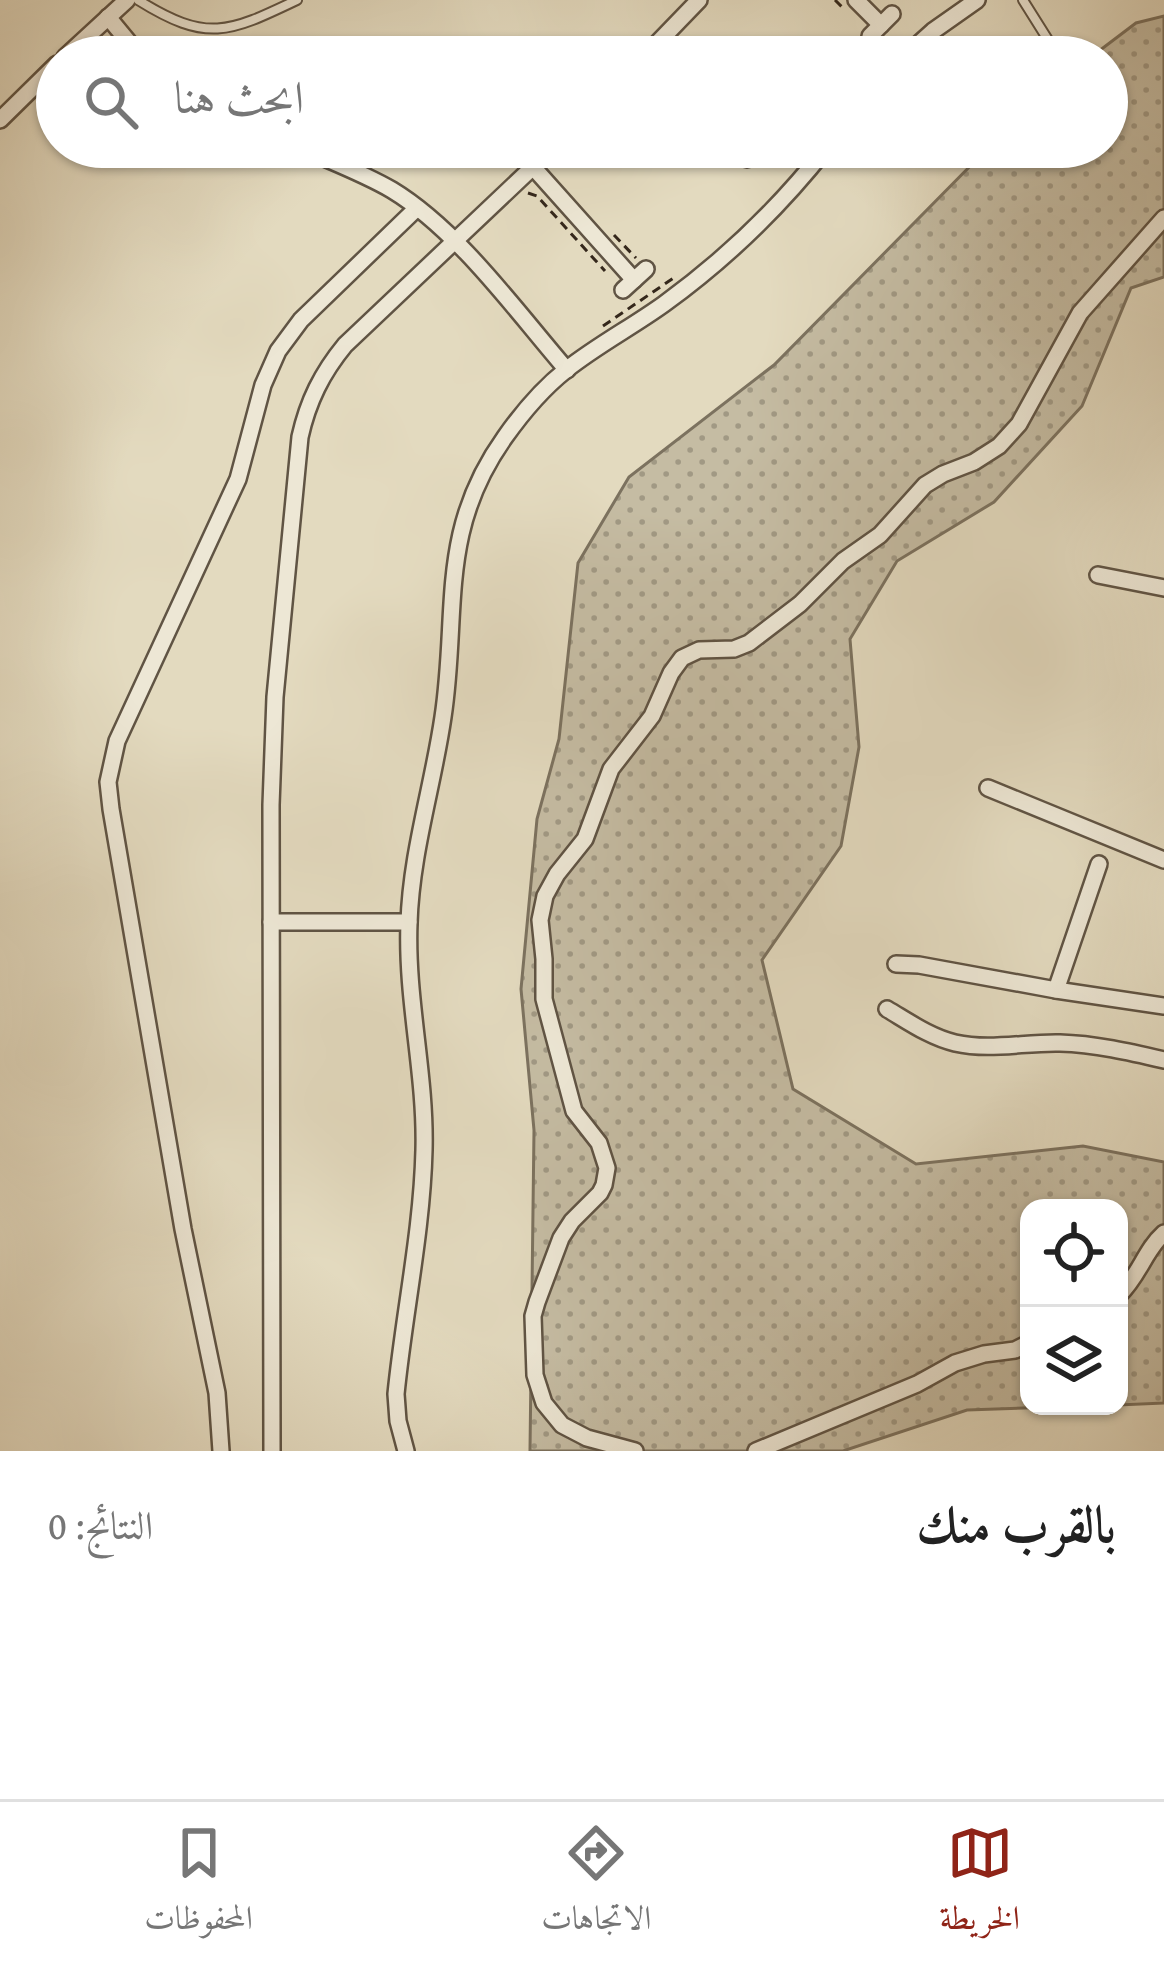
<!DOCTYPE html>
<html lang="ar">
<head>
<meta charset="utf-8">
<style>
	:root { --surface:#fff; --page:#f2f2f2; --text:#222; --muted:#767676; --line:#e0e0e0; --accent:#8f2418 }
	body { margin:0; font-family:"Gentium Book Plus",Amiri,serif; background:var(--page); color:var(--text); direction:rtl }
	.controls { position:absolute; right:36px; bottom:36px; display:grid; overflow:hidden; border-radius:24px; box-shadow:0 3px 9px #0004 }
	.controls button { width:108px; height:108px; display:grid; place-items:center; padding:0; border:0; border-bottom:3px solid var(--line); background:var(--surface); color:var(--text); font:60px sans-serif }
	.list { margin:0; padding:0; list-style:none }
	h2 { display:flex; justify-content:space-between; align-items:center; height:156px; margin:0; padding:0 48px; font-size:51px }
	h2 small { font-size:39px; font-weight:400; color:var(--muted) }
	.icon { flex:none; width:66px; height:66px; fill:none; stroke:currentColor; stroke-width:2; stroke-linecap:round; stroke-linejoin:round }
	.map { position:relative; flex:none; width:1164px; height:1451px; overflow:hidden; direction:ltr }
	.search { position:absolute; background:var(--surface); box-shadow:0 3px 9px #0004; left:36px; right:36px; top:36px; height:132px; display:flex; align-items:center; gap:30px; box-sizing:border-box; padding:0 42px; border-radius:66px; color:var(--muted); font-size:45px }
	.sheet { height:348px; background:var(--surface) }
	nav { display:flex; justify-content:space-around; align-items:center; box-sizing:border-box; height:168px; border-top:3px solid var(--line); background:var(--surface); font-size:33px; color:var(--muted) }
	nav a { display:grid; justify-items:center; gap:6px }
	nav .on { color:var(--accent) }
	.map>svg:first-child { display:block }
	.grass { fill:url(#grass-dots); stroke:#7c725f; stroke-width:3 }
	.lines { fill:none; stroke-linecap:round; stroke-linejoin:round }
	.lane-casing { stroke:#605444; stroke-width:12 }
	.street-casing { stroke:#605444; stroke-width:20 }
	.path { stroke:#34271b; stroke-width:3; stroke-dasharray:9 6; stroke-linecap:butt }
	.lane { stroke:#ede7d5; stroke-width:8 }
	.street { stroke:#ede7d5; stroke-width:15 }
</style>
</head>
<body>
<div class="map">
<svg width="1164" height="1451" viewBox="0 0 1164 1451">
	<defs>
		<pattern id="grass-dots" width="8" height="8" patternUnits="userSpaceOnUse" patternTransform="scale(3)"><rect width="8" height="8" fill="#c5bca3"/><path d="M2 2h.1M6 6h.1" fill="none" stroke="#a19984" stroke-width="1.8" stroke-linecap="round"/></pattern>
	</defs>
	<rect width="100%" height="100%" fill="#e3dabf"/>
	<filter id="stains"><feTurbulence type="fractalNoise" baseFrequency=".00167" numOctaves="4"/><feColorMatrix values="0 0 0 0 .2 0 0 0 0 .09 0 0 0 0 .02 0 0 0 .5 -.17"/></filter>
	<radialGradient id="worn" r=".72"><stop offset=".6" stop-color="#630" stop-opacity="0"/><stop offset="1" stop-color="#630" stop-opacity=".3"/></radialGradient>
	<path class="grass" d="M 1164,16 L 1164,277 L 1131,288 L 1082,406 L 994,502 L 897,561 L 850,639 L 859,747 L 841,846 L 762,960 L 793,1089 L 916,1164 L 1083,1146 L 1164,1162 L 1164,1403 L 1119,1405 L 1119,1208 L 1029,1208 L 1029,1406 L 1084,1406 L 967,1410 L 843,1451 L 530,1451 L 534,1130 L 521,989 L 537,819 L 559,739 L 578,563 L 629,477 L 774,365 L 989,147 L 1107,147 L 1107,57 L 1091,57 L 1136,23 Z"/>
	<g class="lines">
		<defs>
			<g id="lane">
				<path d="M 138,0 C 207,43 228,33 297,0"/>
				<path d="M 1023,0 L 1050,43"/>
				<path d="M 318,147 L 346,147"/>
			</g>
			<g id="street">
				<path d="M 856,0 L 881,25"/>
				<path d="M 108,17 L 141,57"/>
				<path d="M 870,36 L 892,14"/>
				<path d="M 65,57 L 127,0"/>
				<path d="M 644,57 L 699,0"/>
				<path d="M 904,57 L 933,31 L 977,0"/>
				<path d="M 0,120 L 57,64"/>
				<path d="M 299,147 C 330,161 363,173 392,190 C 458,230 516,311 567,370"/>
				<path d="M 747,159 L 759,147"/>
				<path d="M 533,167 L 634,280"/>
				<path d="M 623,290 L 646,269"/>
				<path d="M 1098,575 L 1164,588"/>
				<path d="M 988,788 L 1164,860"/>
				<path d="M 271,922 L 409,922"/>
				<path d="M 896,964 L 919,965 L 1056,990 L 1164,1006"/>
				<path d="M 1056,990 L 1099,864"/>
				<path d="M 887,1009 C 909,1022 930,1037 955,1043 C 990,1051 1025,1042 1060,1043 C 1095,1044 1130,1052 1164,1060"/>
				<path d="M 1119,1295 C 1139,1276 1145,1250 1164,1233"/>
				<path d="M 221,1451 L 217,1393 L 183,1229 L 111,809 L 108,782 L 117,741 L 238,479 L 263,385 L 278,351 L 301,320 L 417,208"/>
				<path d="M 272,1451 L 271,805 L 275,697 L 300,437 C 308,401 322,373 345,345 L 554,147"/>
				<path d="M 406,1451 L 398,1421 L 396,1394 C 404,1313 422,1232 424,1150 C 426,1074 406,1000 409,923 C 411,853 433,786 443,717 C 459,612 437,532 505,437 C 522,413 542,389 566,370 C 596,346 632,327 664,304 C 726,259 780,207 827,147"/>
				<path d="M 635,1451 L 587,1438 L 562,1425 L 544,1403 L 535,1375 L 533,1316 L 537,1302 L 561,1238 L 572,1221 L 600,1193 L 604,1185 L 607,1168 L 599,1143 L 574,1111 L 544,999 L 544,959 L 540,920 L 545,896 L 557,874 L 585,839 L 611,769 L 652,716 L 671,673 L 682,658 L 699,650 L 734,649 L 749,643 L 800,604 L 843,561 L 880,535 L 925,485 L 943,474 L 974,462 L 999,446 L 1019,424 L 1080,313 L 1164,218"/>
				<path d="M 756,1451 L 917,1384 L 955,1363 L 984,1354 L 1015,1350 L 1029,1343"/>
			</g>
		</defs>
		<use href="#lane" class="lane-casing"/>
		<use href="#street" class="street-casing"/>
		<g class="path">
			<path d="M 835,0 L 844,9"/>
			<path d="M 677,45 L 688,57"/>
			<path d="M 566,155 L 574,147"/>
			<path d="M 528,193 L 537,196 L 605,271"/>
			<path d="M 614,235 L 636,258"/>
			<path d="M 603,326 L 675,277"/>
		</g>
		<use href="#lane" class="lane"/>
		<use href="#street" class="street"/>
	</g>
	<rect width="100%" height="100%" filter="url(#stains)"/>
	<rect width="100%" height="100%" fill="url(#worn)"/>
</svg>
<div class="controls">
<button><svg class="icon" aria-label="locate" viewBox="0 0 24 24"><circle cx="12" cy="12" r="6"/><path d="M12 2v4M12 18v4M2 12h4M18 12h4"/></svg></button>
<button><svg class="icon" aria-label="layers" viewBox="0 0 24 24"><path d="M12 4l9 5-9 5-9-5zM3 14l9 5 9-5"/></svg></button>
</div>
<div class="search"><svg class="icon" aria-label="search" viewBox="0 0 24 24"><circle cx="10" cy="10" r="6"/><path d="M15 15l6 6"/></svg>ابحث هنا</div>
</div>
<section class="sheet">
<h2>بالقرب منك<small>النتائج: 0</small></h2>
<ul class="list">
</ul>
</section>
<nav>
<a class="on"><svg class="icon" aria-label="map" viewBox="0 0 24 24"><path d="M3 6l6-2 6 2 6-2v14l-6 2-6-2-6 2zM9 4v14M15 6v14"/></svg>الخريطة</a>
<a><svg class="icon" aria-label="directions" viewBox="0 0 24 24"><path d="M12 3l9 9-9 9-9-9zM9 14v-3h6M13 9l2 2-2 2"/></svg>الاتجاهات</a>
<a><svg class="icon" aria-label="saved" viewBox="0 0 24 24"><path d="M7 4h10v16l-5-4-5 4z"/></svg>المحفوظات</a>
</nav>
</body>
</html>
